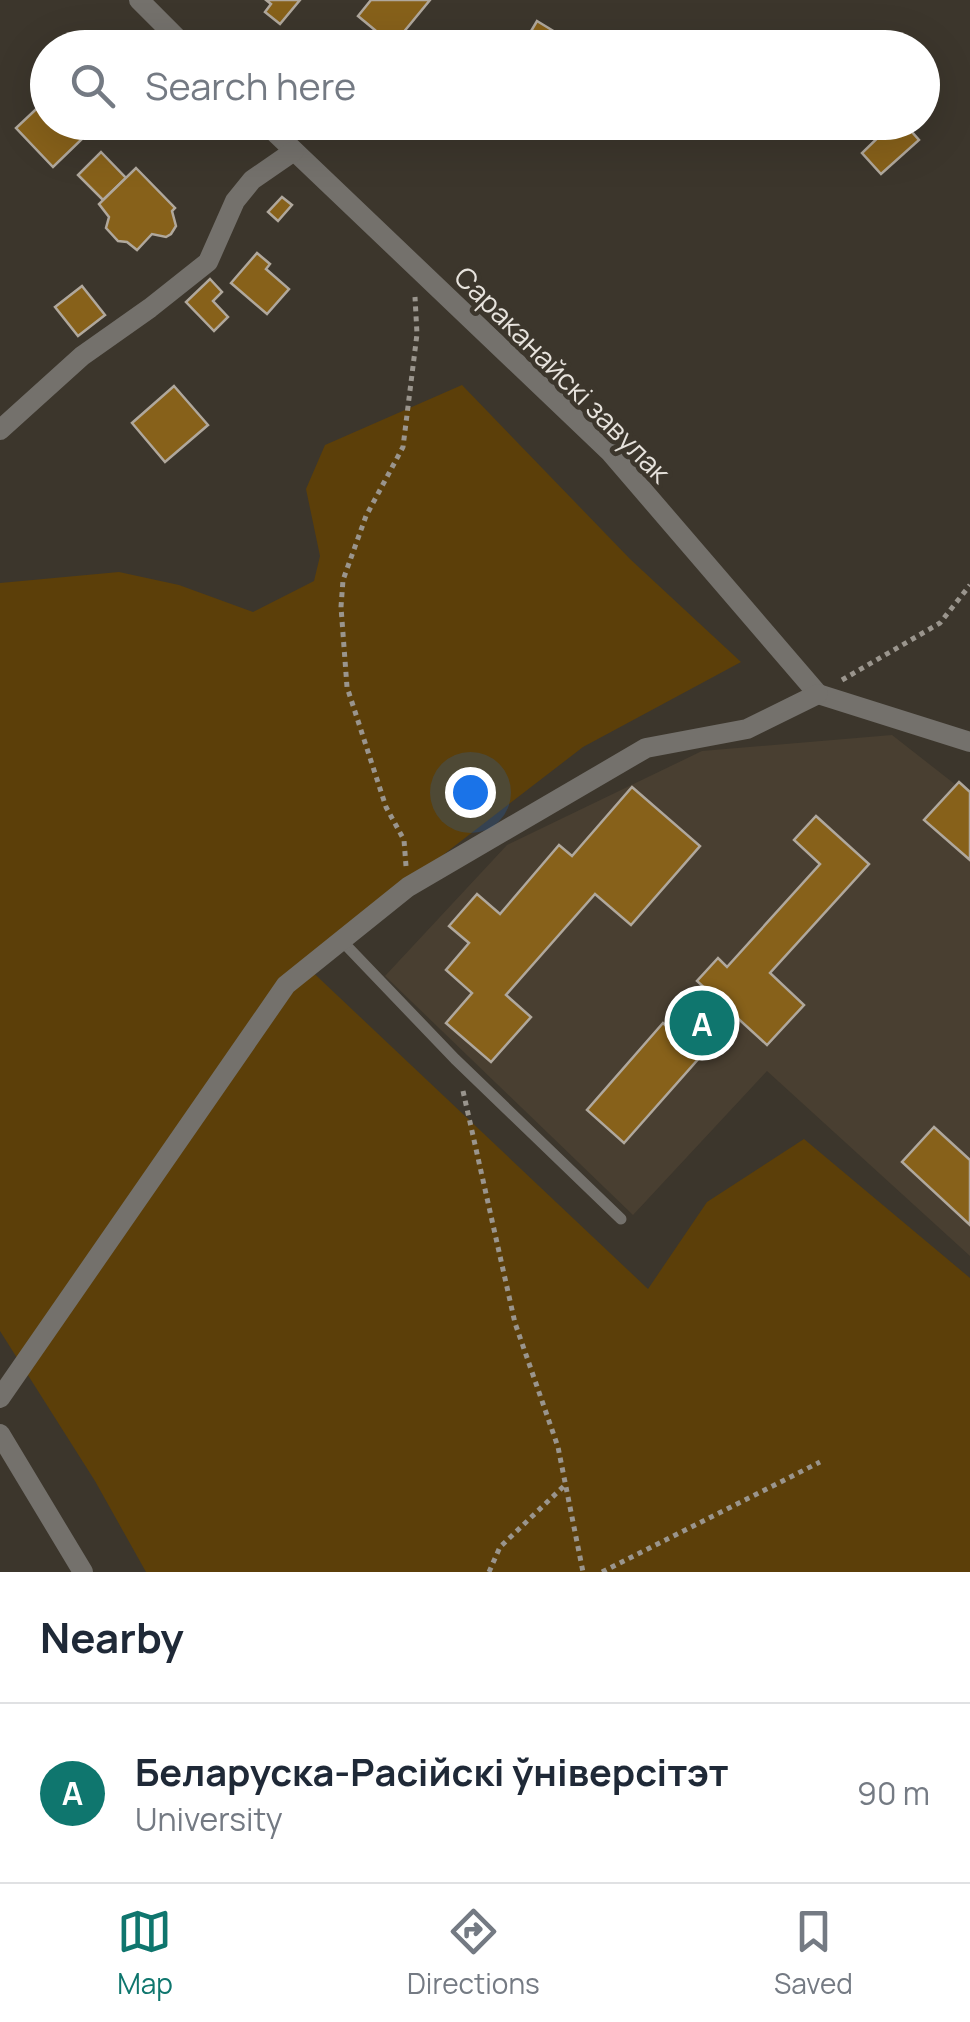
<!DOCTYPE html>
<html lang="en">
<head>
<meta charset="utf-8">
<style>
	:root { --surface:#fff; --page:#f6f6f7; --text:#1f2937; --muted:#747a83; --line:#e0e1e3; --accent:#0f766e }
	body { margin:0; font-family:Manrope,sans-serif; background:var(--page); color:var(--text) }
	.you { position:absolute; left:470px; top:792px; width:35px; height:35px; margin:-25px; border:8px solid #fff; border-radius:50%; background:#1a73e8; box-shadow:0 0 0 15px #1a73e833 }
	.badge { display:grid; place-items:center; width:65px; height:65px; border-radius:50%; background:var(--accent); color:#fff; font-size:32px; font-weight:700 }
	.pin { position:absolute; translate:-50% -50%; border:5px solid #fff; box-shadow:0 2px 10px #0006 }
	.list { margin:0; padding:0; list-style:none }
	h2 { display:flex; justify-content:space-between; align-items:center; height:130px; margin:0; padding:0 40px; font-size:42px }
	h2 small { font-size:32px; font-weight:400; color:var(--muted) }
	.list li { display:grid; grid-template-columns:65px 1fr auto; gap:30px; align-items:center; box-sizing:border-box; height:180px; padding:0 40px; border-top:2px solid var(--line) }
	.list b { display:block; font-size:38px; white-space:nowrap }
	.list p { margin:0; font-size:32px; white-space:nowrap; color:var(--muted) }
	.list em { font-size:32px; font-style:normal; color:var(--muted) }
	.icon { flex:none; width:55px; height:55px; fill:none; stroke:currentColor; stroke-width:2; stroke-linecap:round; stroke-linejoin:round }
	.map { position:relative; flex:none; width:970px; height:1572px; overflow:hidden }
	.search { position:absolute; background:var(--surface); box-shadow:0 10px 40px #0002; left:30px; right:30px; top:30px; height:110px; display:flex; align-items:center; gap:25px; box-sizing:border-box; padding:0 35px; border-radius:55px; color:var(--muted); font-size:38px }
	.sheet { height:310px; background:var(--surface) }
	nav { display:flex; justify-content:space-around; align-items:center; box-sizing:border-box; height:140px; border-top:2px solid var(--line); background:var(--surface); font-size:28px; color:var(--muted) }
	nav a { display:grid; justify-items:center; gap:5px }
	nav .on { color:var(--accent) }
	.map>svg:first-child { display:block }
	.built { fill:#493f31 }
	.green { fill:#5c3f09 }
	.building { fill:#87611a; stroke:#b0a89d; stroke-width:2.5 }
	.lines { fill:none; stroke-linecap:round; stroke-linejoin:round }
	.path { stroke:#9a958d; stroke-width:5; stroke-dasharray:5 5; stroke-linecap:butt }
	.service { stroke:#74716c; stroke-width:11 }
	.minor { stroke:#74716c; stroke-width:20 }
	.labels { text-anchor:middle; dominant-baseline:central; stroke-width:9; stroke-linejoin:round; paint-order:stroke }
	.street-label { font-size:28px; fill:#e7e3dd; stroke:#3c362c }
</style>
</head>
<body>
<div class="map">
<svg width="970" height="1572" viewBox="0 0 970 1572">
	<rect width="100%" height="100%" fill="#3c362c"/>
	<path class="built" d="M 892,735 L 970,796 L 970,1256 L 767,1071 L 633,1215 L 385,976 L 507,845 L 702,751 Z"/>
	<path class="green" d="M 462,385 L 630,559 L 741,662 L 583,747 L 303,963 L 648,1289 L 707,1202 L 804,1139 L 970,1278 L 970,1572 L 146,1572 L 95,1481 L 0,1331 L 0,583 L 119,572 L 179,585 L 253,612 L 314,581 L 320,556 L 306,489 L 325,445 Z"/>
	<g class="building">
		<path d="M 266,0 L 300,0 L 280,24 L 265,12 L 271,4 Z"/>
		<path d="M 371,0 L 430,0 L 393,45 L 358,16 Z"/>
		<path d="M 537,21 L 578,46 L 577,48 L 521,48 Z"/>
		<path d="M 48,98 L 48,122 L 70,122 L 68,125 L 82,139 L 53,167 L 16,128 Z"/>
		<path d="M 894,122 L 903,122 L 919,140 L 881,174 L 862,153 Z"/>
		<path d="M 101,152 L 126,178 L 103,200 L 78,175 Z"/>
		<path d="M 136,168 L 175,208 L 172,211 L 176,226 L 171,234 L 166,237 L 152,234 L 137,250 L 127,242 L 118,241 L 106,228 L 109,217 L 99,204 Z"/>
		<path d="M 282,197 L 292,205 L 278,221 L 268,212 Z"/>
		<path d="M 257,253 L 270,264 L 266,269 L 289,289 L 267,314 L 231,283 Z"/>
		<path d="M 210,279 L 222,292 L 213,301 L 228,317 L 214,331 L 186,302 Z"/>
		<path d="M 82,286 L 105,315 L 78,336 L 55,307 Z"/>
		<path d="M 174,386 L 208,425 L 165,462 L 132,423 Z"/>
		<path d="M 959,782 L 970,792 L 970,860 L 924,820 Z"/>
		<path d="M 632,787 L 700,846 L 631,925 L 595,894 L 506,995 L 531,1017 L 491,1062 L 446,1023 L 472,993 L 446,970 L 469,943 L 449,926 L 477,894 L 500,914 L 559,845 L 572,856 Z"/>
		<path d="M 816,816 L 869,864 L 770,973 L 804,1005 L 767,1045 L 697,981 L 718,958 L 727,967 L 820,864 L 794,840 Z"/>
		<path d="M 663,1023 L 700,1057 L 624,1143 L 587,1110 Z"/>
		<path d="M 934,1127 L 970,1160 L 970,1225 L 902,1162 Z"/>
	</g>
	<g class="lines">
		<g class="path">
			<path d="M 842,680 L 940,623 L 970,585"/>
			<path d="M 406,866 L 404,840 L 386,807 L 347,687 L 341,607 L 343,580 L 366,516 L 403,447 L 417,334 L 415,297"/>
			<path d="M 463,1091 L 515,1323 L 558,1447 L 583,1572"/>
			<path d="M 489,1572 L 500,1547 L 565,1485"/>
			<path d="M 602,1572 L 820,1462"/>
		</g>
		<path class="service" d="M 341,940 L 455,1059 L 621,1219"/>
		<g class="minor">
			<path d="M 139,0 L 187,48"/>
			<path d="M 264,122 L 610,452 L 818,694"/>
			<path d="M 0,430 L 82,356 L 150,308 L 208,262 L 235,201 L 252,180 L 294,151"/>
			<path d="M 818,694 L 970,742"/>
			<path d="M 0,1398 L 286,985 L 408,887 L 646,748 L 747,729 L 818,694"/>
			<path d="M 0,1434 L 83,1572"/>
		</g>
	</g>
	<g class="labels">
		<g class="street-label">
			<text transform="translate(563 374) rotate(45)">Сараканайскі завулак</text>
		</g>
	</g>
</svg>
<div class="you"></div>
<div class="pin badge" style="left:702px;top:1023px">A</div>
<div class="search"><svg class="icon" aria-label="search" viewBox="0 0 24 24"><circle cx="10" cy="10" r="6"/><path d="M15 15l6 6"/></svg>Search here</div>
</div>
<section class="sheet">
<h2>Nearby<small></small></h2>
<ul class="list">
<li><span class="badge">A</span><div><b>Беларуска-Расійскі ўніверсітэт</b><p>University</p></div><em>90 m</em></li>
</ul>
</section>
<nav>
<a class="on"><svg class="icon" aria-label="map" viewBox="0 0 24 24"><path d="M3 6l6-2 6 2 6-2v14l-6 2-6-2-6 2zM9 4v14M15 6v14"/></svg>Map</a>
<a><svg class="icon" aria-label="directions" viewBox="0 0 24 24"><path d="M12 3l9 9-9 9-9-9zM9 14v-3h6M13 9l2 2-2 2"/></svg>Directions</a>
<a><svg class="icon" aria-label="saved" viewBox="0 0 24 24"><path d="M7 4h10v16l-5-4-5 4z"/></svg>Saved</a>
</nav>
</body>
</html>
